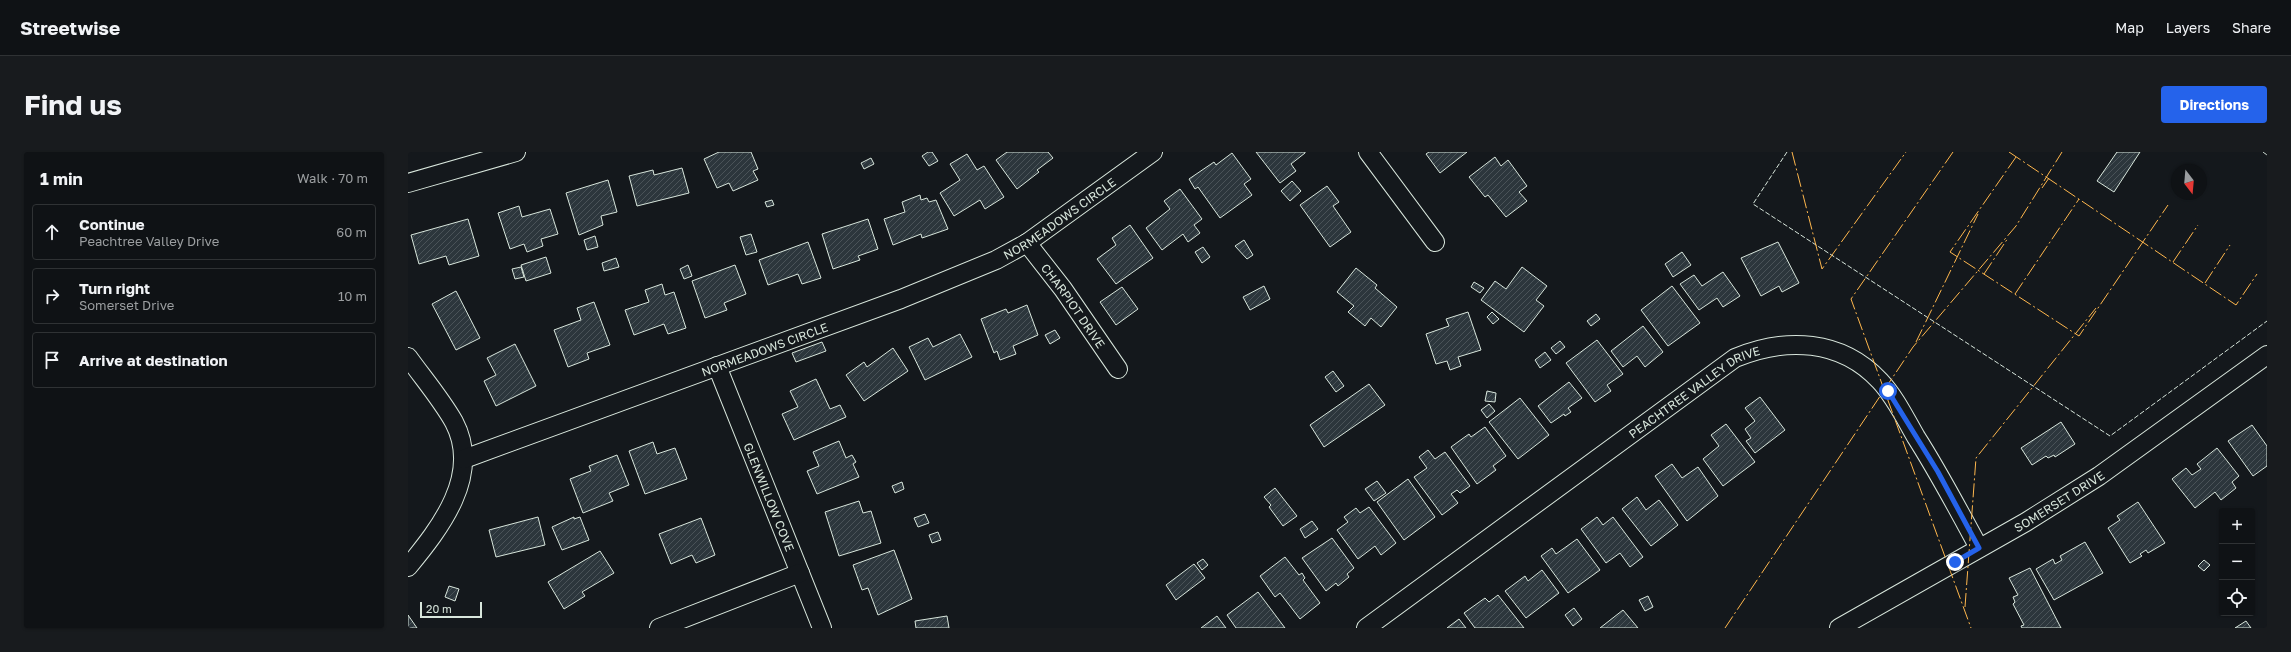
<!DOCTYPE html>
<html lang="en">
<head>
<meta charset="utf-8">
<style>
	:root { --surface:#0f1215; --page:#181b1e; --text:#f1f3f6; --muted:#9b9ea0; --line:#2f3234; --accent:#2563eb }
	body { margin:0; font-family:"Golos Text",sans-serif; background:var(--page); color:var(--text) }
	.controls { position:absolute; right:12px; bottom:12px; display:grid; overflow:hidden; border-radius:4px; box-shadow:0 1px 3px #0004 }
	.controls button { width:36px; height:36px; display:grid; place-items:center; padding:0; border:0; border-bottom:1px solid var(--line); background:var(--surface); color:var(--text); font:20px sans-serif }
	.compass { position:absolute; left:1763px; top:12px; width:36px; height:36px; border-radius:50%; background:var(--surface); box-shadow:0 1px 3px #0004; rotate:164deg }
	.scale { position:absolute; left:12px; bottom:10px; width:62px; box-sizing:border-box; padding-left:4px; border:2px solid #d8e6dc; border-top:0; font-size:11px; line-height:14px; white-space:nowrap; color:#d8e6dc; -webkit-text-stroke:3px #14181c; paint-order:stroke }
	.stop { position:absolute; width:12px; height:12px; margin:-9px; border:3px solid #2563eb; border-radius:50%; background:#fff }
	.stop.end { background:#2563eb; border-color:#fff; box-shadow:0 1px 4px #0008 }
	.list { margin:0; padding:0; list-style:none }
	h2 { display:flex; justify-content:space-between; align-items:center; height:52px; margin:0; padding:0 16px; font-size:17px }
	h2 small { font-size:13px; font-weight:400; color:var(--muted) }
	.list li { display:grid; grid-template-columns:26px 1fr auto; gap:12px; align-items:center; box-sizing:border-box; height:56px; margin:0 8px 8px; padding:0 8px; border:1px solid var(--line); border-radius:4px }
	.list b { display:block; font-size:15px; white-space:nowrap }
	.list p { margin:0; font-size:13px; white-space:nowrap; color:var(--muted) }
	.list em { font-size:13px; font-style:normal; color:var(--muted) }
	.icon { flex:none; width:22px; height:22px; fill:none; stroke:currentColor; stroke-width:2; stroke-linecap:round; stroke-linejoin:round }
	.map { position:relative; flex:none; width:1859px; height:476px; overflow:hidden; border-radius:4px }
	header { display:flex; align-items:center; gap:24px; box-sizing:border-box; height:56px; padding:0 20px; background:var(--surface); border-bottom:1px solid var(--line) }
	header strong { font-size:19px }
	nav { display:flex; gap:22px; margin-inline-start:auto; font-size:14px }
	.intro { display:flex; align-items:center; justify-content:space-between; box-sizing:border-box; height:96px; padding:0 24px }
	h1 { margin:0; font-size:28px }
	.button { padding:10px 18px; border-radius:4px; background:var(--accent); color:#fff; font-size:14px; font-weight:700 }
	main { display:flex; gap:24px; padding:0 24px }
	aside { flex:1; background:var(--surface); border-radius:4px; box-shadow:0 1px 3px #0004 }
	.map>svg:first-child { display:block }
	.building { fill:url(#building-hatch); stroke:#d8e6dc }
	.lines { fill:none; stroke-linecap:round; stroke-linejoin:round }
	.street-casing { stroke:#d8e6dc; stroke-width:20 }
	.street { stroke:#14181c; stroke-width:18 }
	.fence { stroke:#d8e6dc; stroke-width:1; stroke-dasharray:5 2; stroke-linecap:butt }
	.power { stroke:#ffb74d; stroke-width:1; stroke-dasharray:14 3 2 3; stroke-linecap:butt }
	.route { stroke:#2563eb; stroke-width:5 }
	.labels { text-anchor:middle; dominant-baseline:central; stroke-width:3; stroke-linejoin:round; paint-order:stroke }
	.street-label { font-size:12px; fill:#d8e6dc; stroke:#14181c }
</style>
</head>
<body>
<header>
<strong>Streetwise</strong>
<nav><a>Map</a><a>Layers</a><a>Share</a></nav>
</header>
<div class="intro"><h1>Find us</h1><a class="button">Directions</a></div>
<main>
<aside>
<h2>1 min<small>Walk · 70 m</small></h2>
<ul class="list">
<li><svg class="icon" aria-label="ahead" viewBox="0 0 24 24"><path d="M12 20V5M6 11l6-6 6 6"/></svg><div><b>Continue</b><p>Peachtree Valley Drive</p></div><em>60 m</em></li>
<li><svg class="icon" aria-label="right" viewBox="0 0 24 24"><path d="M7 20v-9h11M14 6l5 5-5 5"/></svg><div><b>Turn right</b><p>Somerset Drive</p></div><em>10 m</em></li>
<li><svg class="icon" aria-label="arrive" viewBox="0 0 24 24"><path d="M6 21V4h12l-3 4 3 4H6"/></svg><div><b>Arrive at destination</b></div></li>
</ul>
</aside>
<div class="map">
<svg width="1859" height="476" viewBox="0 0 1859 476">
	<defs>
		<pattern id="building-hatch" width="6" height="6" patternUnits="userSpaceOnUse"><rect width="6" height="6" fill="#2c363c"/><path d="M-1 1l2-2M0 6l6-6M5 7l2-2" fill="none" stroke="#4a5358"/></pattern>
	</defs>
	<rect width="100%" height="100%" fill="#14181c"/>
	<g class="building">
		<path d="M 311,0 L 343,0 L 350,17 L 345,19 L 350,28 L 325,39 L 321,31 L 309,36 L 296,7 Z"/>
		<path d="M 520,0 L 524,0 L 530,9 L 521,14 L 514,4 Z"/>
		<path d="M 599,0 L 640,0 L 645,6 L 629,18 L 631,20 L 609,37 L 588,8 Z"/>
		<path d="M 848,0 L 897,0 L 897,1 L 883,12 L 888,19 L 872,31 Z"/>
		<path d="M 1021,0 L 1059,0 L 1032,21 L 1018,2 Z"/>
		<path d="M 1709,0 L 1732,0 L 1706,40 L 1689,29 Z"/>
		<path d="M 824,1 L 843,27 L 836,32 L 844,43 L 812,66 L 790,35 L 787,37 L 781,27 L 806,10 L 808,13 Z"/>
		<path d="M 559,2 L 569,18 L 576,14 L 596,45 L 577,57 L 572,48 L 546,64 L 532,41 L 552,28 L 542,12 Z"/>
		<path d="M 1087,5 L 1093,14 L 1100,8 L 1119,34 L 1111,40 L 1119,49 L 1098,65 L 1080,43 L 1077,45 L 1061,25 Z"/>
		<path d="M 463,6 L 466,12 L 456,17 L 453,11 Z"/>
		<path d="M 274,16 L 281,41 L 229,54 L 221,24 L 245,18 L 246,23 Z"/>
		<path d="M 200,28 L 209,60 L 193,64 L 195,73 L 171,83 L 158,41 Z"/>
		<path d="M 884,29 L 893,39 L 882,49 L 873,39 Z"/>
		<path d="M 919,34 L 931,50 L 925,54 L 943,80 L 922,95 L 892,53 Z"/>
		<path d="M 772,37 L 794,67 L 786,73 L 792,81 L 780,90 L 775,82 L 754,98 L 738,76 L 762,57 L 756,49 Z"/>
		<path d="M 512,43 L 513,48 L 519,46 L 521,50 L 528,48 L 540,77 L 514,86 L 513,82 L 485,93 L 476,67 L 497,60 L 494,50 Z"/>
		<path d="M 364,48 L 366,53 L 359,55 L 357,50 Z"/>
		<path d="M 111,54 L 114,65 L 142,57 L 150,82 L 133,87 L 135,94 L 119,100 L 116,92 L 102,97 L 90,61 Z"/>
		<path d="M 60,67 L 71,104 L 41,113 L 38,104 L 11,112 L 3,83 Z"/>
		<path d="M 460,67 L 470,97 L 450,104 L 452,108 L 425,117 L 414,82 Z"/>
		<path d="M 722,73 L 745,106 L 708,132 L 689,107 L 708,93 L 704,86 Z"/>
		<path d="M 343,82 L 349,100 L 338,103 L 332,85 Z"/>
		<path d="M 187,84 L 190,95 L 179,98 L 176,88 Z"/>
		<path d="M 836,88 L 845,103 L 839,107 L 827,94 Z"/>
		<path d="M 400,90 L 413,126 L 394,132 L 390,122 L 360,133 L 351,108 Z"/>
		<path d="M 1370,90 L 1391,131 L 1374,140 L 1371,134 L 1353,144 L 1333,106 Z"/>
		<path d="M 795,95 L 802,105 L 794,111 L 787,100 Z"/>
		<path d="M 1274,100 L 1283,113 L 1265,125 L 1257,112 Z"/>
		<path d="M 138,105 L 143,121 L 118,129 L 113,113 Z"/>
		<path d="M 208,106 L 211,115 L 196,119 L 194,111 Z"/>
		<path d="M 280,113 L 284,124 L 276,127 L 272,117 Z"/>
		<path d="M 327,113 L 338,142 L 316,151 L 319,158 L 297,166 L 284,129 Z"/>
		<path d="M 113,115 L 116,125 L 107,127 L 104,117 Z"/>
		<path d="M 1114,115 L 1139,134 L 1128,148 L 1136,154 L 1116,180 L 1073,148 L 1087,129 L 1098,137 Z"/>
		<path d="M 948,116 L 969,133 L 967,136 L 989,155 L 973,175 L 963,166 L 957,174 L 940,160 L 946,154 L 929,140 Z"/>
		<path d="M 1315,120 L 1332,144 L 1315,155 L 1309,146 L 1291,158 L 1272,132 L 1286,123 L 1294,134 Z"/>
		<path d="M 1066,130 L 1076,136 L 1072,141 L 1063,135 Z"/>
		<path d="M 254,132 L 257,143 L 266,140 L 278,176 L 260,182 L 256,172 L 226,183 L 217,158 L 241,150 L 237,138 Z"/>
		<path d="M 856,134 L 862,147 L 842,158 L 835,145 Z"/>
		<path d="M 1264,134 L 1292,171 L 1260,194 L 1233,158 Z"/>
		<path d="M 714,135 L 730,157 L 708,173 L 692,150 Z"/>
		<path d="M 48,139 L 72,186 L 48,198 L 24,152 Z"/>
		<path d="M 186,150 L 202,193 L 179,201 L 181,207 L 160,215 L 146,178 L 173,168 L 169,156 Z"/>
		<path d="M 619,153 L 630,183 L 605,194 L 608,202 L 592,208 L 589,199 L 586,201 L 573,167 L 598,157 L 600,161 Z"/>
		<path d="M 1060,160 L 1073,198 L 1050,205 L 1053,214 L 1042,218 L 1039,209 L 1028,212 L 1018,182 L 1041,174 L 1038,167 Z"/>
		<path d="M 1084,160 L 1091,167 L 1085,172 L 1079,165 Z"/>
		<path d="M 1188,162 L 1192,167 L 1183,174 L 1179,169 Z"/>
		<path d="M 1235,174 L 1255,200 L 1237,215 L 1229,204 L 1215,215 L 1203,199 Z"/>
		<path d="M 647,178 L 652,186 L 642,192 L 637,183 Z"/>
		<path d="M 552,182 L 564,205 L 517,228 L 501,195 L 520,186 L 525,195 Z"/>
		<path d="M 1189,188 L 1215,222 L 1199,233 L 1203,239 L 1187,250 L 1158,211 Z"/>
		<path d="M 1152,189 L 1157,195 L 1148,202 L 1143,196 Z"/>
		<path d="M 414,190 L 418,199 L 388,210 L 384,201 Z"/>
		<path d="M 107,192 L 128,234 L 88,254 L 76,229 L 88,223 L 79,206 Z"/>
		<path d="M 485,196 L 500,219 L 456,249 L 438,223 L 456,210 L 459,215 Z"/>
		<path d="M 1137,200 L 1143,208 L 1132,216 L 1127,208 Z"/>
		<path d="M 925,219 L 936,234 L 928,240 L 917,225 Z"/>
		<path d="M 408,227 L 422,257 L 432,253 L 438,265 L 386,288 L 374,262 L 390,255 L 382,239 Z"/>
		<path d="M 1161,230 L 1174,246 L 1160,256 L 1163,260 L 1157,264 L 1156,262 L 1143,271 L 1130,254 Z"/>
		<path d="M 961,232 L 977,253 L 916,295 L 902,273 Z"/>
		<path d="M 1079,239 L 1088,241 L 1087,250 L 1077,249 Z"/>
		<path d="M 1352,245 L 1377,278 L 1347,301 L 1338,289 L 1343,286 L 1337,277 L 1347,269 L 1337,256 Z"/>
		<path d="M 1112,246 L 1141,283 L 1110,307 L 1081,270 Z"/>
		<path d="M 1081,252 L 1087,259 L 1079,266 L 1073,258 Z"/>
		<path d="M 1653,270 L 1667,292 L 1647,305 L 1646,303 L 1640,306 L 1638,304 L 1624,313 L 1613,296 Z"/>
		<path d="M 1318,272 L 1347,310 L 1315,334 L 1295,307 L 1311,294 L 1303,283 Z"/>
		<path d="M 1844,273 L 1859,294 L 1859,314 L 1845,324 L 1820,289 Z"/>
		<path d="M 1077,275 L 1098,304 L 1085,314 L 1088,318 L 1069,332 L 1043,295 L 1061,282 L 1063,285 Z"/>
		<path d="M 431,289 L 438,306 L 444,303 L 448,310 L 445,312 L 451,325 L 409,342 L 399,319 L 411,314 L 405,300 Z"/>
		<path d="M 245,290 L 249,302 L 267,296 L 279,327 L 237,342 L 221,299 Z"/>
		<path d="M 1809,296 L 1831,324 L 1824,330 L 1828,336 L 1813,348 L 1807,340 L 1787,356 L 1764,327 L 1778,316 L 1784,323 L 1793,317 L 1789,312 Z"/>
		<path d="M 1020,298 L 1027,307 L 1037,300 L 1062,334 L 1052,341 L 1049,338 L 1043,342 L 1050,351 L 1034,363 L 1006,325 L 1019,316 L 1011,305 Z"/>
		<path d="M 209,303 L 221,333 L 201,341 L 205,349 L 175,361 L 162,327 L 183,319 L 181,314 Z"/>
		<path d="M 1264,312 L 1274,326 L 1290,315 L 1310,344 L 1279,369 L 1247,324 Z"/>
		<path d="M 1000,327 L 1027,365 L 996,388 L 969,350 Z"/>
		<path d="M 969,329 L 978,341 L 966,349 L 957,337 Z"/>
		<path d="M 494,330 L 496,337 L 487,341 L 484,334 Z"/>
		<path d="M 867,336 L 889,364 L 875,374 L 861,355 L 863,353 L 856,345 Z"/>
		<path d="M 1229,345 L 1238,358 L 1251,348 L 1270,373 L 1243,394 L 1214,357 Z"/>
		<path d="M 451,349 L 455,361 L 463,359 L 473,391 L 431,404 L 417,360 Z"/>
		<path d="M 1730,350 L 1757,391 L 1740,401 L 1738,398 L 1732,402 L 1734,404 L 1722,411 L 1700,376 L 1712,368 L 1709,364 Z"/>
		<path d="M 961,355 L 988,391 L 973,403 L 967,394 L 950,407 L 929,378 L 940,370 L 936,365 L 948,356 L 952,361 Z"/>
		<path d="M 517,362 L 521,371 L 510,375 L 506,366 Z"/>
		<path d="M 130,365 L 137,393 L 88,405 L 81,378 Z"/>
		<path d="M 166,365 L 166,367 L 172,365 L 181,388 L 154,398 L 144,375 Z"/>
		<path d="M 1189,365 L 1195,373 L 1205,365 L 1235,405 L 1222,415 L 1212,401 L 1198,411 L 1173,377 Z"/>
		<path d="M 293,366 L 307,403 L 288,411 L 284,403 L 263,412 L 251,382 Z"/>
		<path d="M 904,369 L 910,377 L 897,386 L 892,377 Z"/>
		<path d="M 530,380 L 533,388 L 524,391 L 521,383 Z"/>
		<path d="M 924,386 L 946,416 L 939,422 L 941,425 L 930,434 L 928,431 L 918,439 L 894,406 Z"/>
		<path d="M 1169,387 L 1192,418 L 1160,441 L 1133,404 L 1144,396 L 1148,402 Z"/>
		<path d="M 1677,390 L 1695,421 L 1646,448 L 1628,417 L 1645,407 L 1647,412 L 1654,408 L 1652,404 Z"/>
		<path d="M 486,398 L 504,447 L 470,463 L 460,436 L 454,438 L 445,413 Z"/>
		<path d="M 192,399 L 206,421 L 174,440 L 177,444 L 156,457 L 140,430 Z"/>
		<path d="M 877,405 L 891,423 L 894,421 L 897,426 L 895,428 L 912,451 L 892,467 L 872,441 L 867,445 L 852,424 Z"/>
		<path d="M 795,407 L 800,413 L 794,418 L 789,411 Z"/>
		<path d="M 1796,408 L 1802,413 L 1796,419 L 1790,414 Z"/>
		<path d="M 786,412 L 797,426 L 768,448 L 758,433 Z"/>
		<path d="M 1622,416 L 1653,476 L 1614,476 L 1613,474 L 1616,473 L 1605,452 L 1607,450 L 1605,445 L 1610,443 L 1601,426 Z"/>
		<path d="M 1134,418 L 1151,441 L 1118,466 L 1097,439 L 1117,424 L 1120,429 Z"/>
		<path d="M 41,434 L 51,437 L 47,449 L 37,445 Z"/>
		<path d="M 850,440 L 877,476 L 828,476 L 819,463 Z"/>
		<path d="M 1090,443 L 1116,476 L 1067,476 L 1056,461 L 1077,446 L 1081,450 Z"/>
		<path d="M 1240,444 L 1245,455 L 1237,459 L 1231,448 Z"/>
		<path d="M 1166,456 L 1174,467 L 1165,474 L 1157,463 Z"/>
		<path d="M 1215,458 L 1230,476 L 1192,476 Z"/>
		<path d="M 0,463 L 9,476 L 0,476 Z"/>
		<path d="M 539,464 L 541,476 L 508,476 L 507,469 Z"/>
		<path d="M 809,464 L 818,476 L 793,476 Z"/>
		<path d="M 1051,467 L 1058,476 L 1039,476 Z"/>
		<path d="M 1838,469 L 1843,476 L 1827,476 Z"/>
	</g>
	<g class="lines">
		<defs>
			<g id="street">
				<path d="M 960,0 L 1027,90"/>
				<path d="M 0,31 L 108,0"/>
				<path id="s1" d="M 619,91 L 655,137 L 710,217"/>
				<path d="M 0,205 C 15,226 33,247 46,270 C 74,323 32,376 0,415"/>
				<path id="s2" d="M 309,214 L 414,476"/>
				<path id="s3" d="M 56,307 L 493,147 L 588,108 L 619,91 L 745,0"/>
				<path d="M 251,476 L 392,421"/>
				<path id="s4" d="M 958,476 L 1327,206 C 1378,185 1433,187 1472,229 C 1487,245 1497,266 1508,285 C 1531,321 1551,359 1571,396"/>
				<path id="s5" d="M 1431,476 L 1618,370 L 1691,324 L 1859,203"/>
			</g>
		</defs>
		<use href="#street" class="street-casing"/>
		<use href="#street" class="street"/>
		<g class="fence">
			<path d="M 1379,0 L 1345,52 L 1702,284 L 1859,169"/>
			<path d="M 1855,0 L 1859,3"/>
		</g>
		<g class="power">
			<path d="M 1384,0 L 1414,117 L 1498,0"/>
			<path d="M 1545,0 L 1443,147 L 1563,476"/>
			<path d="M 1601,0 L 1828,153 L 1849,122"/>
			<path d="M 1608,5 L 1542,100 L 1671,184 L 1760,53"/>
			<path d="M 1634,36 L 1641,26"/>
			<path d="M 1765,110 L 1790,73"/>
			<path d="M 1576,122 L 1600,86"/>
			<path d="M 1797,131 L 1822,93"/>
			<path d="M 1607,142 L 1671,47"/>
			<path d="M 1508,190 L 1570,62"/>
			<path d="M 1557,455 L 1568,306 L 1688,156"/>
			<path d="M 1317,476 L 1505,195 L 1608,74 L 1654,0"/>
		</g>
	</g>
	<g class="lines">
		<path class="route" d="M 1480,239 L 1530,320 L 1571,396 L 1547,410"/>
	</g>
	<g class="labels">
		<g class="street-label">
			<text stroke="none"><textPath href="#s3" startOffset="644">NORMEADOWS CIRCLE</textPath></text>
			<text stroke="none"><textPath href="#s1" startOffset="78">CHARPIOT DRIVE</textPath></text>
			<text stroke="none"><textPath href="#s3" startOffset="320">NORMEADOWS CIRCLE</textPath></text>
			<text stroke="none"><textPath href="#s4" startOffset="405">PEACHTREE VALLEY DRIVE</textPath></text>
			<text stroke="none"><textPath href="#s2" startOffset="141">GLENWILLOW COVE</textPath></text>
			<text stroke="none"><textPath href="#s5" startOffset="254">SOMERSET DRIVE</textPath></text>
		</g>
	</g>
</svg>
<div class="controls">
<button>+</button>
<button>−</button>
<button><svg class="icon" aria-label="locate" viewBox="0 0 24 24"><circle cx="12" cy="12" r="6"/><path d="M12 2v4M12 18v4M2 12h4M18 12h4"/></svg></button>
</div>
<svg class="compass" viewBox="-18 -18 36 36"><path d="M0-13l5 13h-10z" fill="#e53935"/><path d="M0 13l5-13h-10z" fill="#9b9ea0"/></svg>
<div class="scale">20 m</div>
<div class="stop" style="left:1480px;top:239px"></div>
<div class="stop end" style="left:1547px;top:410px"></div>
</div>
</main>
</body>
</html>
